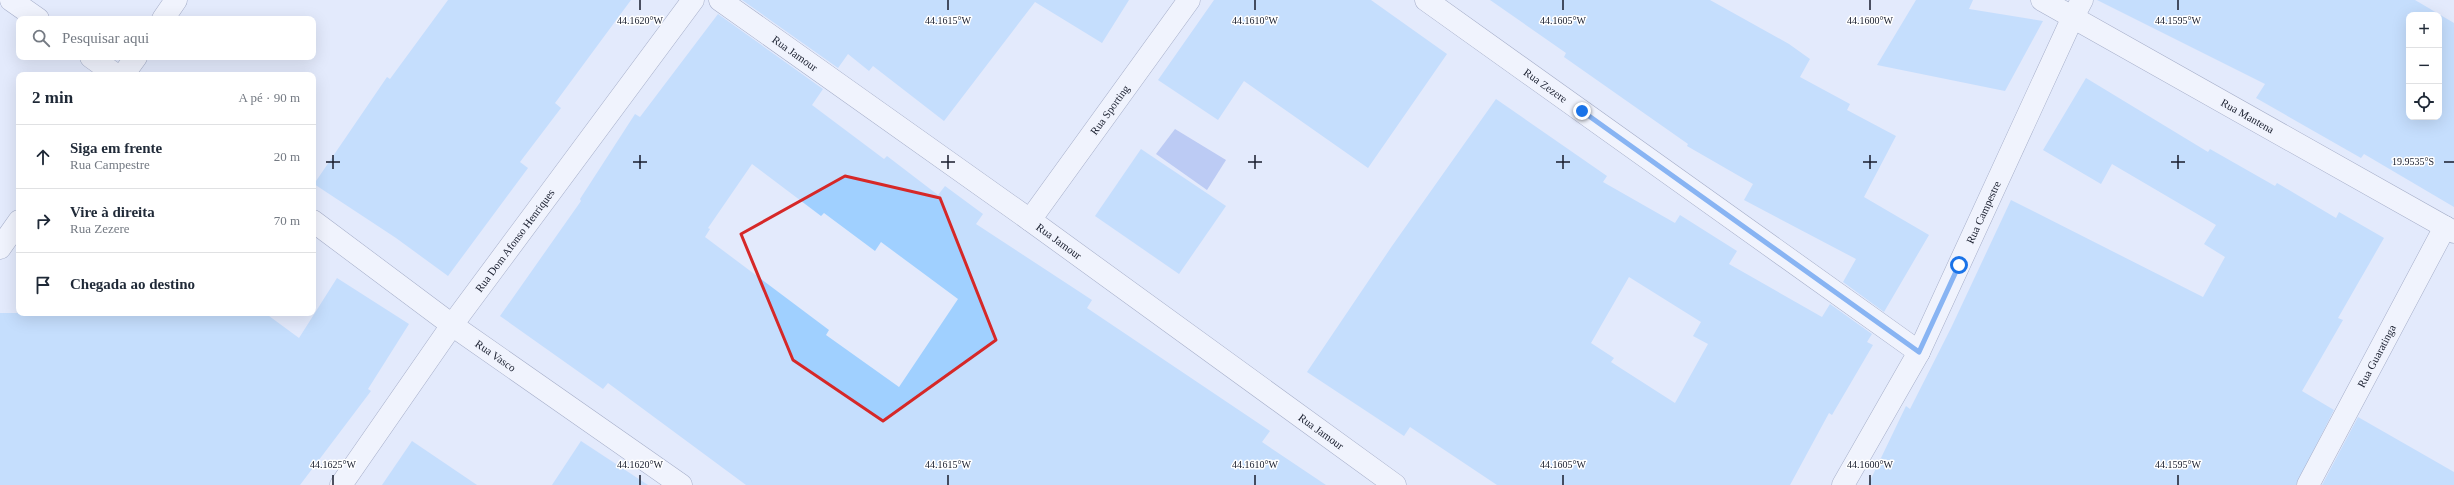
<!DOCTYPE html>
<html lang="pt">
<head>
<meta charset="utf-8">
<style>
	:root { --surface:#fff; --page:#f6f6f7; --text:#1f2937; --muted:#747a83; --line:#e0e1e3 }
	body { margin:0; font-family:Georgia,serif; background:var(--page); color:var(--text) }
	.controls { position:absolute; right:12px; top:12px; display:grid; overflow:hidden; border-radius:8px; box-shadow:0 4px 16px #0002 }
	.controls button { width:36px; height:36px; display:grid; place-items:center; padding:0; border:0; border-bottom:1px solid var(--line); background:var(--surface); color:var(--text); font:20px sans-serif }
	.stop { position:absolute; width:12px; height:12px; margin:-9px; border:3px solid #1a73e8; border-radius:50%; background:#fff }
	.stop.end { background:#1a73e8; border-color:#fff; box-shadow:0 1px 4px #0008 }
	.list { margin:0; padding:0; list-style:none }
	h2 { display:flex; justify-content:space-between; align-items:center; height:52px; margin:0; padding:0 16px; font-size:17px }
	h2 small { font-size:13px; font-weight:400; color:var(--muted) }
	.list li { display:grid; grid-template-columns:26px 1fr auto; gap:12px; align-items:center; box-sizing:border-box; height:64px; padding:0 16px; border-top:1px solid var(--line) }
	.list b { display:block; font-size:15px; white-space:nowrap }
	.list p { margin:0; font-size:13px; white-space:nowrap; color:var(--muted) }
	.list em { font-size:13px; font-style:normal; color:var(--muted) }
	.icon { flex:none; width:22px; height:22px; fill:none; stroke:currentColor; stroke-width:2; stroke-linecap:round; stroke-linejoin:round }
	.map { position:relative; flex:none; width:2454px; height:485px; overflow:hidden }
	.search { position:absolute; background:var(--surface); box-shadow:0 4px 16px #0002; left:16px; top:16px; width:300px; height:44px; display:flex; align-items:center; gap:10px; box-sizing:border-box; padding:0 14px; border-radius:8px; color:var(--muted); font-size:15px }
	.panel { position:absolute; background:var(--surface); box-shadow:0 4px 16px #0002; left:16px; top:72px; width:300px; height:244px; border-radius:8px }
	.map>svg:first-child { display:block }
	.water { fill:#8ca6ea }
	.building { fill:#a0d0ff; fill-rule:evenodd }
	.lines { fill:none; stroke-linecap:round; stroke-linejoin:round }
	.minor-casing { stroke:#59678d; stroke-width:23 }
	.tertiary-casing { stroke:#59678d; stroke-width:23 }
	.minor { stroke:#fff; stroke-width:22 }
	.tertiary { stroke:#fff; stroke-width:22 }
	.route { stroke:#1a73e8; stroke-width:5 }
	.marked { fill:none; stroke:#d62828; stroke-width:3; stroke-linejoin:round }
	.ticks { fill:none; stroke:#181d2d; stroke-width:1.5 }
	.labels { text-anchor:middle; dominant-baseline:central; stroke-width:3; stroke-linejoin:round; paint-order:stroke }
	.street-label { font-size:11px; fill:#181d2d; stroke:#fff }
	.ticks-label { font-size:10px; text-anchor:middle; fill:#181d2d; stroke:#fff; stroke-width:3; stroke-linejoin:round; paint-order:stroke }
</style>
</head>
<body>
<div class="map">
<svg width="2454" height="485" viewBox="0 0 2454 485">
	<rect width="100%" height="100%" fill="#e3eafc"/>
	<path class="water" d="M 1175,129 L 1226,160 L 1207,190 L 1156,154 Z"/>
	<g class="building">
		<path d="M 448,0 L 631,0 L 555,103 L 561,108 L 520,162 L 528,168 L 448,276 L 396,238 L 314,184 L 387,77 L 390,79 Z"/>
		<path d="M 742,0 L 1129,0 L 1102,43 L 1035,2 L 944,121 L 873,66 L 869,71 L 848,54 L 838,68 Z"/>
		<path d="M 1214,0 L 1371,0 L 1447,54 L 1368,168 L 1244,81 L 1218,120 L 1158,80 Z"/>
		<path d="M 1490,0 L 1710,0 L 1789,44 L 1810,59 L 1800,77 L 1850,104 L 1847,110 L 1896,136 L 1864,197 L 1929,235 L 1884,312 L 1843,282 L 1856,259 L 1744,200 L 1753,184 L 1687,146 L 1688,144 L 1564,57 L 1566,53 Z"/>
		<path d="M 1916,0 L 1973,0 L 1969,9 L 2043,21 L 2005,91 L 1877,65 Z"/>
		<path d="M 2097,0 L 2415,0 L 2454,23 L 2454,207 L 2364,154 L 2361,158 L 2256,98 L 2265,84 ZM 2409,15 L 2439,15 L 2439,117 L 2409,117 Z"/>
		<path d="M 718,14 L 823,89 L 812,105 L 884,159 L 887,156 L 938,195 L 945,186 L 983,214 L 976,224 L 1092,300 L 1087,308 L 1270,431 L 1262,442 L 1326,485 L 746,485 L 608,383 L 603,389 L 500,316 L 581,201 L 580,199 L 635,114 L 640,117 ZM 752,164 L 821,216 L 824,213 L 875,251 L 881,242 L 958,299 L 899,387 L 826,335 L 829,330 L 705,237 L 710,229 L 708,228 Z"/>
		<path d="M 2086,78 L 2208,152 L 2210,149 L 2275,186 L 2277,183 L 2336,218 L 2339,212 L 2384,238 L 2338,318 L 2343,320 L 2302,391 L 2334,410 L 2296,485 L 1868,485 L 1906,406 L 1910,409 L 1951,328 L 2011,200 L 2203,297 L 2225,257 L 2204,244 L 2216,225 L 2112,164 L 2101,184 L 2043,150 Z"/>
		<path d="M 1496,99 L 1607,176 L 1603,182 L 1675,223 L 1680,215 L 1737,251 L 1729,264 L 1822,317 L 1830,304 L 1872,334 L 1867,342 L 1873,345 L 1832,415 L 1829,413 L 1790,485 L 1497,485 L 1410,427 L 1404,436 L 1307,372 L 1392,246 ZM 1629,277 L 1701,322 L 1693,336 L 1708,344 L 1675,403 L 1611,362 L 1614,358 L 1591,343 Z"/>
		<path d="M 1141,149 L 1226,206 L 1179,274 L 1095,216 Z"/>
		<path d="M 337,278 L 409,324 L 368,389 L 371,391 L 300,485 L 0,485 L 0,313 L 265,313 L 299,338 Z"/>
		<path d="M 2358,417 L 2454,472 L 2454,485 L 2322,485 Z"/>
		<path d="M 412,441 L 477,485 L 382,485 Z"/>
		<path d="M 581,441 L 648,485 L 552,485 Z"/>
	</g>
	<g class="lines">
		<defs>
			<g id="minor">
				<path d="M 11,0 L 38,19"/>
				<path id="s1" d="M 720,0 L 1030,220 L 1395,485"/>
				<path id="s2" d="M 1426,0 L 1919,352"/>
				<path id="s3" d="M 2042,0 L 2454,232"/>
				<path d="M 163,19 L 176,0"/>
				<path d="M 91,57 L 116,75"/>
				<path d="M 123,75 L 136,57"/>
				<path id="s4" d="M 1030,220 L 1189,0"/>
				<path id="s5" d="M 313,221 L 452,325 L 681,485"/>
				<path d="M 0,248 L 19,221"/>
				<path id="s6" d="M 1843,485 L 1919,352 L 2072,19 L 2082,0"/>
				<path id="s7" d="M 2308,485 L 2445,227"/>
			</g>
			<g id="tertiary">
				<path id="s8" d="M 341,485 L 452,325 L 693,0"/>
			</g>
		</defs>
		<use href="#minor" class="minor-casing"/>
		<use href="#tertiary" class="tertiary-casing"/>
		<use href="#minor" class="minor"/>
		<use href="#tertiary" class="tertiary"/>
	</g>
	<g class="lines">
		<path class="route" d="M 1582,111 L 1919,352 L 1959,265"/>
	</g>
	<path d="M0 0H2454V485H0ZM 845,176 L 940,198 L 996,340 L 883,421 L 793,360 L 741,234 Z" fill="#e3eafc" fill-opacity=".55" fill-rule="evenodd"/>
	<path class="marked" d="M 845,176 L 940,198 L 996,340 L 883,421 L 793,360 L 741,234 Z"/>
	<path class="ticks" d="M 640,0 L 640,10M 948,0 L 948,10M 1255,0 L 1255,10M 1563,0 L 1563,10M 1870,0 L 1870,10M 2178,0 L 2178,10M 333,155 L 333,169M 640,155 L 640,169M 948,155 L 948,169M 1255,155 L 1255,169M 1563,155 L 1563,169M 1870,155 L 1870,169M 2178,155 L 2178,169M 326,162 L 340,162M 633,162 L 647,162M 941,162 L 955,162M 1248,162 L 1262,162M 1556,162 L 1570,162M 1863,162 L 1877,162M 2171,162 L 2185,162M 2444,162 L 2454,162M 333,475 L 333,485M 640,475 L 640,485M 948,475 L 948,485M 1255,475 L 1255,485M 1563,475 L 1563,485M 1870,475 L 1870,485M 2178,475 L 2178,485"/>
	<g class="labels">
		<g class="street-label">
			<text stroke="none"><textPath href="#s1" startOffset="92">Rua Jamour</textPath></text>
			<text stroke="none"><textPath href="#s2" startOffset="147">Rua Zezere</textPath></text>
			<text stroke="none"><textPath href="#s4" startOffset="136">Rua Sporting</textPath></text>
			<text stroke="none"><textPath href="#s3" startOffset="236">Rua Mantena</textPath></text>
			<text stroke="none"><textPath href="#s6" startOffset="307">Rua Campestre</textPath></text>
			<text stroke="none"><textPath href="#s8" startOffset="300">Rua Dom Afonso Henriques</textPath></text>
			<text stroke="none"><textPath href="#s1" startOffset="416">Rua Jamour</textPath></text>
			<text stroke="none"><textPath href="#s5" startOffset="227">Rua Vasco</textPath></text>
			<text stroke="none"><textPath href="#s7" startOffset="146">Rua Guaratinga</textPath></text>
			<text stroke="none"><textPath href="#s1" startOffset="740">Rua Jamour</textPath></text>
		</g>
	</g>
	<g class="ticks-label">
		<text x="640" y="24">44.1620°W</text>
		<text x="948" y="24">44.1615°W</text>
		<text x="1255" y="24">44.1610°W</text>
		<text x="1563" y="24">44.1605°W</text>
		<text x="1870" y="24">44.1600°W</text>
		<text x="2178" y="24">44.1595°W</text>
		<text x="2413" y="165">19.9535°S</text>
		<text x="333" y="468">44.1625°W</text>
		<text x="640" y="468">44.1620°W</text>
		<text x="948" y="468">44.1615°W</text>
		<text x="1255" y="468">44.1610°W</text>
		<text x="1563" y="468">44.1605°W</text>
		<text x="1870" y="468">44.1600°W</text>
		<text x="2178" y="468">44.1595°W</text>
	</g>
</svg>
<div class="controls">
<button>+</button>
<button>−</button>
<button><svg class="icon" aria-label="locate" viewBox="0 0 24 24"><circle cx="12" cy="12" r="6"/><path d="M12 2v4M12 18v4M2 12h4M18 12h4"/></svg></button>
</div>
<div class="stop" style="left:1959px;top:265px"></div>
<div class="stop end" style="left:1582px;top:111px"></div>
<div class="search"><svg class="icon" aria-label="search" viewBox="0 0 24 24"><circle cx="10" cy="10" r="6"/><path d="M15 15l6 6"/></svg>Pesquisar aqui</div>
<section class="panel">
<h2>2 min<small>A pé · 90 m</small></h2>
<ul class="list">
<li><svg class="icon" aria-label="ahead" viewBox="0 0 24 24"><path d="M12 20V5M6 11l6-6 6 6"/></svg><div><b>Siga em frente</b><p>Rua Campestre</p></div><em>20 m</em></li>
<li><svg class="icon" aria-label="right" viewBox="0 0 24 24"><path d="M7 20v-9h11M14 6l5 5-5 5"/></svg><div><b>Vire à direita</b><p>Rua Zezere</p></div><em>70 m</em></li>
<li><svg class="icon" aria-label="arrive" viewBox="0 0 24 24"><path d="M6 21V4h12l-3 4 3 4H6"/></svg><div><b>Chegada ao destino</b></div></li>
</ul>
</section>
</div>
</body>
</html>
